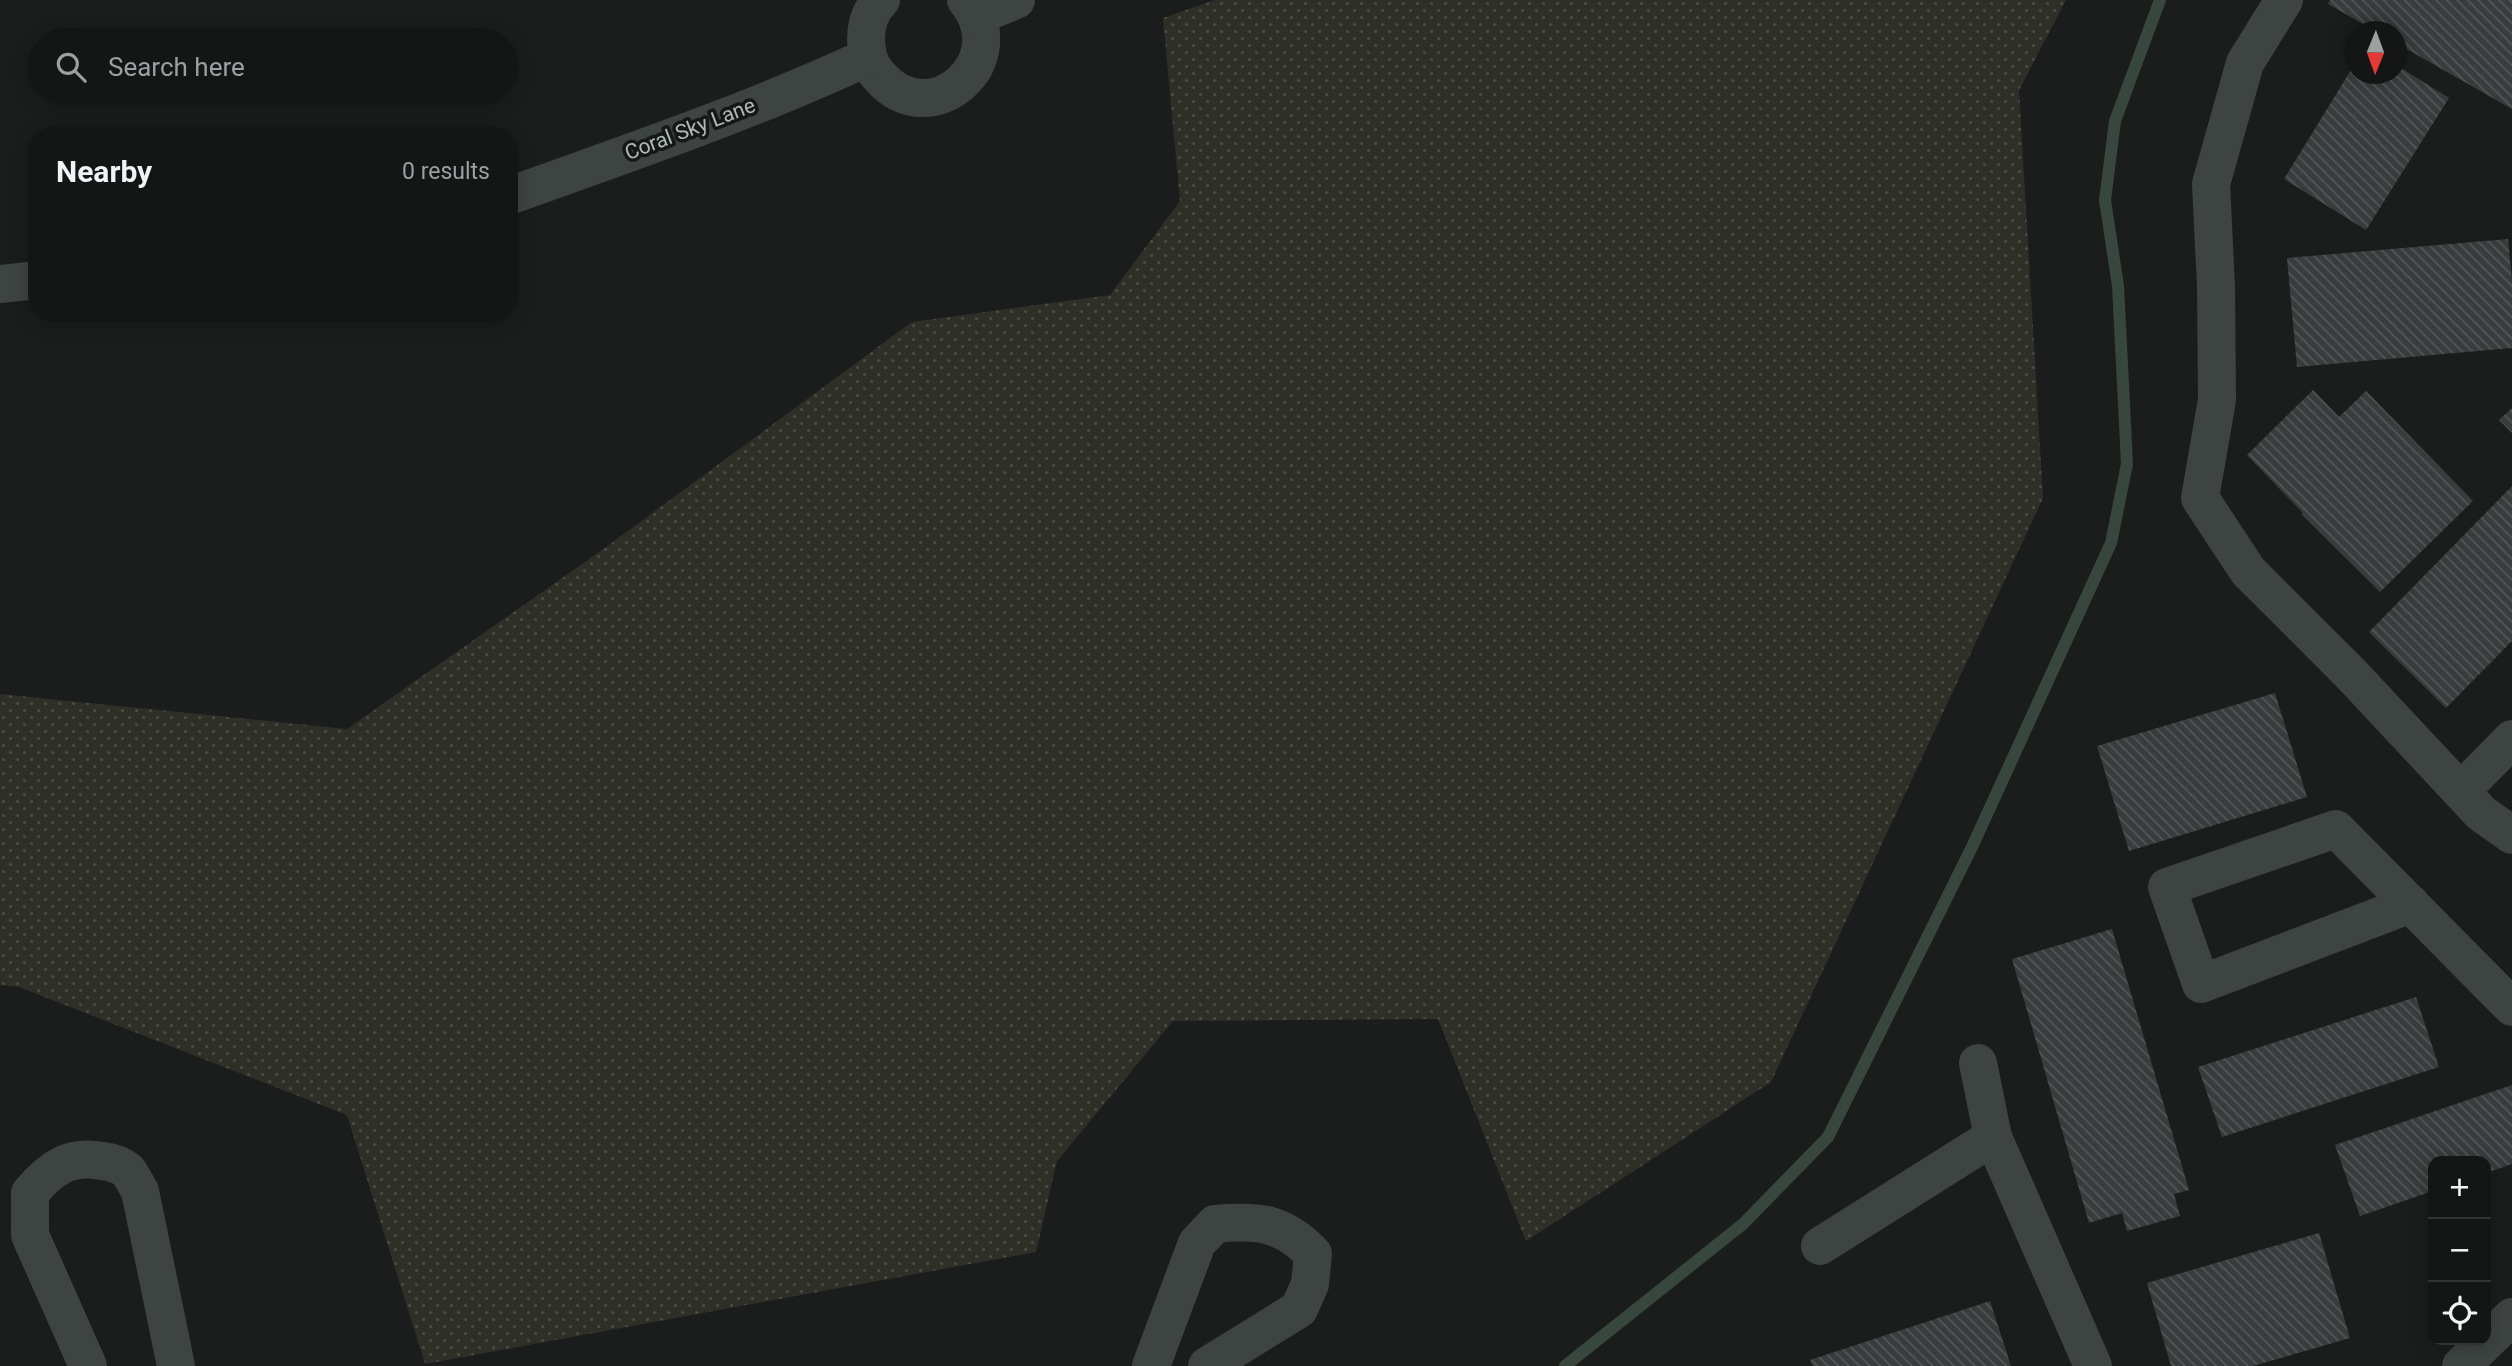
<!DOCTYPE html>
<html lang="en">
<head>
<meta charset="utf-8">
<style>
	:root { --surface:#141616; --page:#212323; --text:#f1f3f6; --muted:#9d9fa1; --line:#333535 }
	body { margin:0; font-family:Roboto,sans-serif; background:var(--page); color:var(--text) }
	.controls { position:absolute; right:21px; bottom:21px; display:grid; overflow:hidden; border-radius:14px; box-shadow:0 4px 18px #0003 }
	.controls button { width:63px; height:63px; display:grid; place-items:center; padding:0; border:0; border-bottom:2px solid var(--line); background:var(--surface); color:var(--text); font:35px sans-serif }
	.compass { position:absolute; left:2344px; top:21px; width:63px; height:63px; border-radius:50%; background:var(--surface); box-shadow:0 4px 18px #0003; rotate:181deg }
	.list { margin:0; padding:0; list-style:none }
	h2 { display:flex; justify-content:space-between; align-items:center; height:91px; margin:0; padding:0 28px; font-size:30px }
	h2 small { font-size:23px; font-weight:400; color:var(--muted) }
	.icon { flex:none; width:38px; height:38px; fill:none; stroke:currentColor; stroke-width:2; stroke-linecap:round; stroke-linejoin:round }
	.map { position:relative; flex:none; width:2512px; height:1366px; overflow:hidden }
	.search { position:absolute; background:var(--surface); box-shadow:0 4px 18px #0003; left:28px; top:28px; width:490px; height:77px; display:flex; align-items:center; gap:18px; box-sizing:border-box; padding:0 24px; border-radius:38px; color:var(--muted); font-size:26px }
	.panel { position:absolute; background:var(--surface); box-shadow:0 4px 18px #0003; left:28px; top:126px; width:490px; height:196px; border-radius:28px }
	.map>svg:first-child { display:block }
	.grass { fill:url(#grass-dots) }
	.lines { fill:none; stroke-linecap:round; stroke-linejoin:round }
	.stream { stroke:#37473d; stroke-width:12 }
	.building { fill:url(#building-back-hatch) }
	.minor { stroke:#3e4442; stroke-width:38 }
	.labels { text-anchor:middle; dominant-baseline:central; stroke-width:7; stroke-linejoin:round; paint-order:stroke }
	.street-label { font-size:21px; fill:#afbbb6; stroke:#161818 }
</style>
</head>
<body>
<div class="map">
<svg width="2512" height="1366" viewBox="0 0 2512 1366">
	<defs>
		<pattern id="grass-dots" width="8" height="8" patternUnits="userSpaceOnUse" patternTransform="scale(1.75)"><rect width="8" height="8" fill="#2e2f27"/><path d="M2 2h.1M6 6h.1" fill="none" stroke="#4a4b44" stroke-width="1.8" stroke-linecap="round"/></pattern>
		<pattern id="building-back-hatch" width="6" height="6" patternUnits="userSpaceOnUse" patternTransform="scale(1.75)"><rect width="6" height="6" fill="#383c3c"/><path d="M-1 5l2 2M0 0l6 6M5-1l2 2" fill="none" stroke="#525656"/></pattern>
	</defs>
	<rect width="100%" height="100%" fill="#1b1d1d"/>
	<path class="grass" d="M 1215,0 L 2066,0 L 2019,90 L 2043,498 L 1771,1082 L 1526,1241 L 1438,1019 L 1173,1021 L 1057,1161 L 1036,1252 L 425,1364 L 347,1115 L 19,987 L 0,985 L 0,694 L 347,729 L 602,550 L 912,322 L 1110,295 L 1180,201 L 1163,18 Z"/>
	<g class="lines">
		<path class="stream" d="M 1565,1366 L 1743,1224 L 1828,1137 L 1972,847 L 2111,543 L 2127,464 L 2118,286 L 2105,200 L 2115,121 L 2160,0"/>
	</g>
	<g class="building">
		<path d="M 2330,0 L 2512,0 L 2512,109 L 2396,43 L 2396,32 L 2377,32 L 2328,4 Z"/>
		<path d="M 2354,65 L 2354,74 L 2396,74 L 2396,65 L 2449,98 L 2366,230 L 2284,179 Z"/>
		<path d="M 2508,239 L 2512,281 L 2512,348 L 2297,367 L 2287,258 Z"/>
		<path d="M 2313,390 L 2339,417 L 2366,391 L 2473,501 L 2380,592 L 2301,514 L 2303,513 L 2247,455 Z"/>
		<path d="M 2512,408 L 2512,433 L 2499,420 Z"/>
		<path d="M 2512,486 L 2512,641 L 2446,708 L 2369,632 Z"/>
		<path d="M 2275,693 L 2307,797 L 2129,851 L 2097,746 Z"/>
		<path d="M 2112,929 L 2189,1190 L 2174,1194 L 2180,1216 L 2127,1231 L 2122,1213 L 2089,1223 L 2012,959 Z"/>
		<path d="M 2416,997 L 2439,1067 L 2222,1137 L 2198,1067 Z"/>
		<path d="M 2512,1085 L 2512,1164 L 2486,1173 L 2486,1161 L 2433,1161 L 2433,1191 L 2360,1216 L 2335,1145 Z"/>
		<path d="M 2319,1233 L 2350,1338 L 2253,1366 L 2171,1366 L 2147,1283 Z"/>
		<path d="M 1990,1301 L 2011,1366 L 1813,1366 L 1810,1360 Z"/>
	</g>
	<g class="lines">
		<g class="minor">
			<path d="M 881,0 C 868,13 864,31 867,50 C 868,60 873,70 881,78 C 931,134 1016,61 966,0"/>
			<path d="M 2284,0 L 2245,63 L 2211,184 L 2216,286 L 2217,400 L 2200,498 L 2248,571 L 2351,674 L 2481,813 L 2512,835"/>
			<path d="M 977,16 L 1016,0"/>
			<path d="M 509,196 C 629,153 752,111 868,57"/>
			<path d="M 0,284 L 37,280"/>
			<path d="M 2461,791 L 2512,739"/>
			<path d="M 2411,904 L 2201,984 L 2167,887 L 2336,829 L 2512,1007"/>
			<path d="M 1978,1063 L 1993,1137 L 2093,1366"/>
			<path d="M 1820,1246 L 1993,1137"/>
			<path d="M 88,1366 L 30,1235 L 30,1193 C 51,1168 69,1155 102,1161 C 111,1162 121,1165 128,1171 C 132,1176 136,1185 140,1191 L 176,1366"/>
			<path d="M 1151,1366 L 1197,1243 L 1215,1224 C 1257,1220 1283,1222 1313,1254 L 1310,1284 L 1299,1309 L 1207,1366"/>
			<path d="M 2461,1366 L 2512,1317"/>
		</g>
	</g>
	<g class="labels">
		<g class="street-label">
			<text transform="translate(690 129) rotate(-21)">Coral Sky Lane</text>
		</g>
	</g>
</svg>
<div class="controls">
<button>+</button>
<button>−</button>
<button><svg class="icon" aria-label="locate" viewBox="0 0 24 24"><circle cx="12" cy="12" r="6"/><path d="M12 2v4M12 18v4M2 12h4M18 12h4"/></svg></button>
</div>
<svg class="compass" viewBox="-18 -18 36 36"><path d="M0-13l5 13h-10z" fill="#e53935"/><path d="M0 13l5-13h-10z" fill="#9d9fa1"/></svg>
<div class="search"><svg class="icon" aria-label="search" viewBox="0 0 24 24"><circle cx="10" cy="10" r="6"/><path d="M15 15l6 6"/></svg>Search here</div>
<section class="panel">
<h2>Nearby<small>0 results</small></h2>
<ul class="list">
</ul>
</section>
</div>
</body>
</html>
